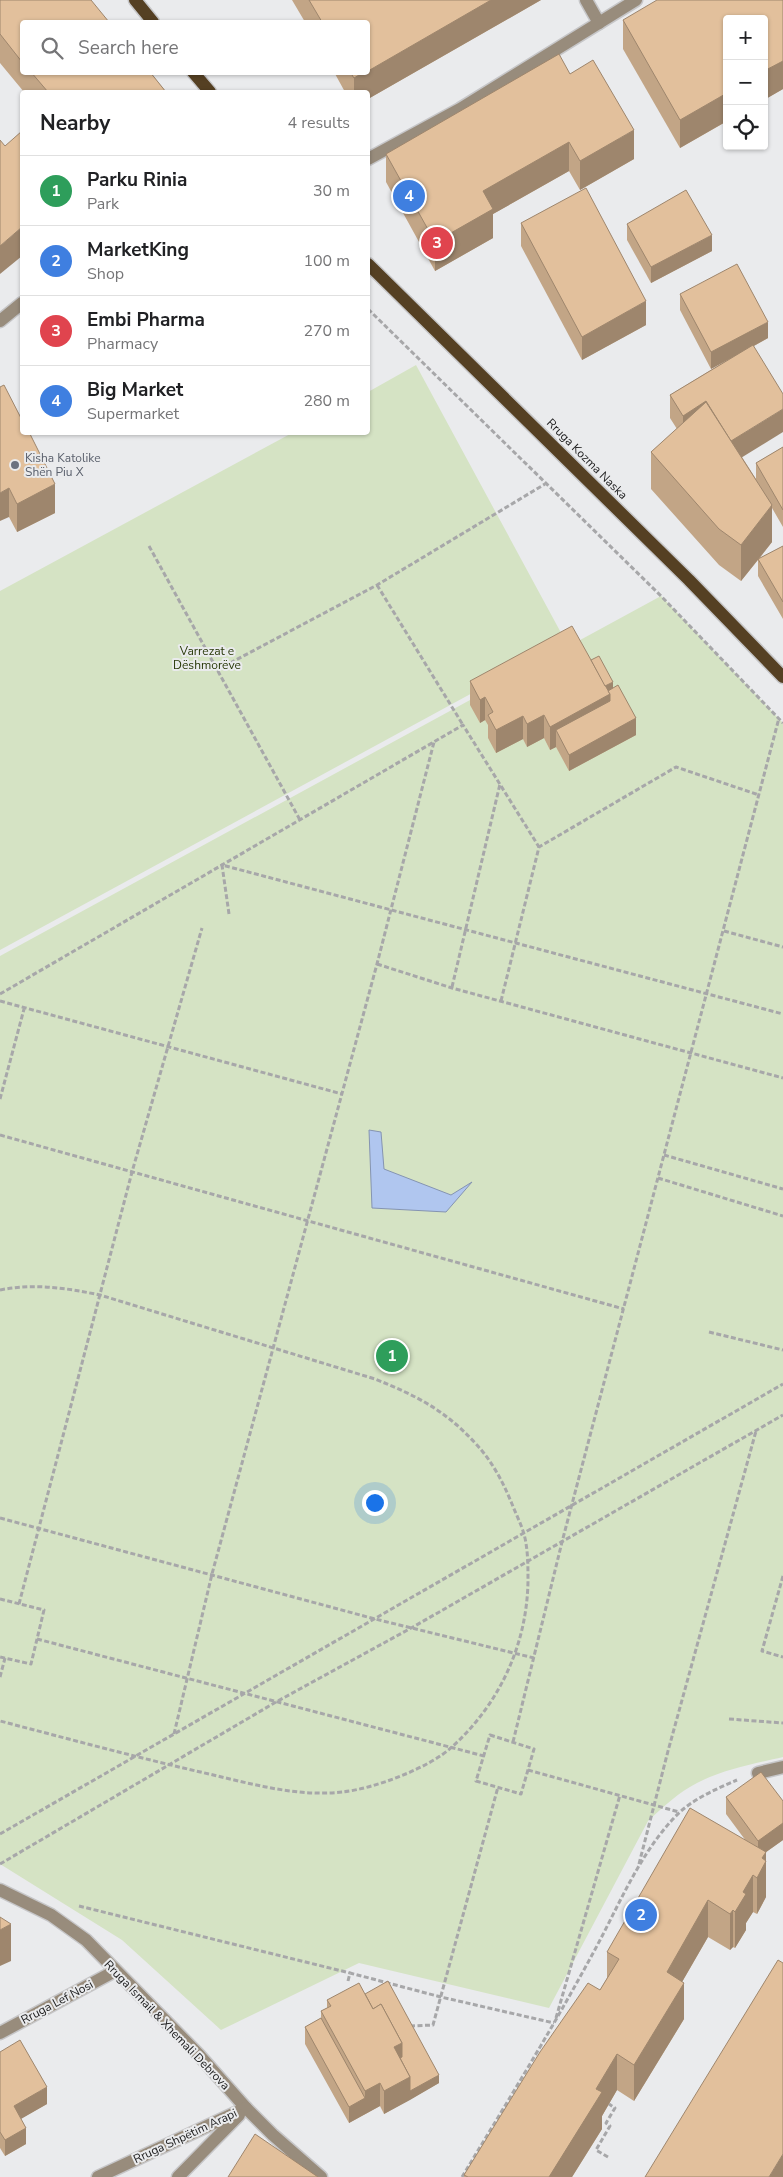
<!DOCTYPE html>
<html lang="en">
<head>
<meta charset="utf-8">
<style>
	:root { --surface:#fff; --page:#f2f2f2; --text:#202124; --muted:#757577; --line:#e0e0e0; --accent:#ca3d2d }
	body { margin:0; font-family:"Nunito Sans",sans-serif; background:var(--page); color:var(--text) }
	.controls { position:absolute; right:15px; top:15px; display:grid; overflow:hidden; border-radius:5px; box-shadow:0 1px 4px #0004 }
	.controls button { width:45px; height:45px; display:grid; place-items:center; padding:0; border:0; border-bottom:1px solid var(--line); background:var(--surface); color:var(--text); font:25px sans-serif }
	.you { position:absolute; left:374px; top:1502px; width:18px; height:18px; margin:-12px; border:4px solid #fff; border-radius:50%; background:#1a73e8; box-shadow:0 0 0 8px #1a73e833 }
	.badge { display:grid; place-items:center; width:32px; height:32px; border-radius:50%; background:var(--accent); color:#fff; font-size:16px; font-weight:700 }
	.pin { position:absolute; translate:-50% -50%; border:2px solid #fff; box-shadow:0 1px 5px #0006 }
	.list { margin:0; padding:0; list-style:none }
	h2 { display:flex; justify-content:space-between; align-items:center; height:65px; margin:0; padding:0 20px; font-size:21px }
	h2 small { font-size:16px; font-weight:400; color:var(--muted) }
	.list li { display:grid; grid-template-columns:32px 1fr auto; gap:15px; align-items:center; box-sizing:border-box; height:70px; padding:0 20px; border-top:1px solid var(--line) }
	.list b { display:block; font-size:19px; white-space:nowrap }
	.list p { margin:0; font-size:16px; white-space:nowrap; color:var(--muted) }
	.list em { font-size:16px; font-style:normal; color:var(--muted) }
	.icon { flex:none; width:28px; height:28px; fill:none; stroke:currentColor; stroke-width:2; stroke-linecap:round; stroke-linejoin:round }
	.map { position:relative; flex:none; width:783px; height:2177px; overflow:hidden }
	.search { position:absolute; background:var(--surface); box-shadow:0 1px 4px #0004; left:20px; top:20px; width:350px; height:55px; display:flex; align-items:center; gap:12px; box-sizing:border-box; padding:0 18px; border-radius:5px; color:var(--muted); font-size:19px }
	.panel { position:absolute; background:var(--surface); box-shadow:0 1px 4px #0004; left:20px; top:90px; width:350px; height:345px; border-radius:5px }
	.map>svg:first-child { display:block }
	.green { fill:#d5e3c4 }
	.water { fill:#b0c6ef; stroke:#8594b1 }
	.lines { fill:none; stroke-linecap:round; stroke-linejoin:round }
	.minor-casing { stroke:#c6c6c8; stroke-width:15 }
	.major-casing { stroke:#c6c6c8; stroke-width:15 }
	.path { stroke:#a7a7a9; stroke-width:3; stroke-dasharray:5 2.5; stroke-linecap:butt }
	.minor { stroke:#988c7c; stroke-width:12 }
	.major { stroke:#554023; stroke-width:12 }
	.wall { fill:#c2a586 }
	.shaded-wall { fill:#9e866d }
	.building { fill:#e2c09c; stroke:#9e866d }
	.worship-dot { fill:#6b7280; stroke:#eaebed; stroke-width:2 }
	.labels { text-anchor:middle; dominant-baseline:central; stroke-width:4; stroke-linejoin:round; paint-order:stroke }
	.worship-label { font-size:12px; fill:#5b616d; stroke:#eaebed; text-anchor:start }
	.street-label { font-size:12px; fill:#202021; stroke:#eaebed }
	.park-label { font-size:12px; fill:#293909; stroke:#eaebed }
</style>
</head>
<body>
<div class="map">
<svg width="783" height="2177" viewBox="0 0 783 2177">
	<rect width="100%" height="100%" fill="#eaebed"/>
	<g class="green">
		<path d="M 416,365 L 566,642 L 0,950 L 0,591 L 292,433 L 368,432 L 368,392 Z"/>
		<path d="M 661,596 L 783,723 L 783,1757 C 757,1763 721,1770 697,1783 C 679,1792 663,1807 648,1821 L 549,2008 L 359,1963 L 221,2030 L 122,1940 L 0,1864 L 0,956 Z"/>
	</g>
	<path class="water" d="M 369,1130 L 381,1132 L 384,1169 L 451,1195 L 472,1182 L 446,1212 L 372,1208 Z"/>
	<g class="lines">
		<defs>
			<g id="minor">
				<path d="M 586,0 L 599,23"/>
				<path d="M 368,159 L 460,109 L 636,0"/>
				<path d="M 0,321 L 22,303"/>
				<path d="M 758,1773 L 783,1767"/>
				<path d="M 0,1890 L 51,1915 L 86,1940 L 199,2055 L 246,2108 L 273,2135 L 321,2177"/>
				<path d="M 0,2033 L 115,1971"/>
				<path d="M 98,2177 L 246,2108"/>
				<path d="M 178,2177 L 239,2115"/>
			</g>
			<g id="major">
				<path d="M 135,0 L 153,22"/>
				<path d="M 193,72 L 210,92"/>
				<path d="M 368,264 L 689,580 L 783,677"/>
			</g>
		</defs>
		<use href="#minor" class="minor-casing"/>
		<use href="#major" class="major-casing"/>
		<g class="path">
			<path d="M 368,309 L 661,596 L 783,723"/>
			<path d="M 149,546 L 300,820"/>
			<path d="M 377,585 L 463,725"/>
			<path d="M 217,670 L 377,585 L 545,484"/>
			<path d="M 229,914 L 222,865 L 783,1014"/>
			<path d="M 724,931 L 783,947"/>
			<path d="M 377,964 L 452,988 L 783,1078"/>
			<path d="M 452,987 L 500,784"/>
			<path d="M 0,994 L 463,725 L 539,847"/>
			<path d="M 0,1001 L 342,1094"/>
			<path d="M 501,1001 L 539,847 L 676,767 L 759,795"/>
			<path d="M 0,1099 L 24,1009"/>
			<path d="M 0,1135 L 624,1309"/>
			<path d="M 664,1155 L 783,1189"/>
			<path d="M 658,1178 L 783,1216"/>
			<path d="M 0,1290 C 34,1283 66,1288 100,1295 L 375,1379 C 417,1396 445,1410 476,1444 C 492,1461 503,1482 512,1504 C 516,1514 521,1524 524,1534 C 528,1549 528,1565 528,1581 C 527,1644 500,1703 453,1746 C 430,1768 373,1789 342,1792 C 297,1797 252,1784 209,1774 C 139,1758 69,1739 0,1721"/>
			<path d="M 709,1332 L 783,1350"/>
			<path d="M 0,1518 L 375,1619 L 534,1658"/>
			<path d="M 783,1576 L 762,1651 L 783,1657"/>
			<path d="M 0,1599 L 44,1610 L 31,1664 L 0,1657"/>
			<path d="M 19,1604 L 132,1172 L 202,928"/>
			<path d="M 37,1639 L 484,1756"/>
			<path d="M 0,1677 L 5,1658"/>
			<path d="M 729,1719 L 783,1723"/>
			<path d="M 174,1734 L 212,1574 L 377,964 L 434,742"/>
			<path d="M 490,1735 L 534,1749 L 521,1794 L 476,1781 Z"/>
			<path d="M 513,1742 L 562,1542 L 779,718"/>
			<path d="M 528,1770 L 679,1812"/>
			<path d="M 0,1834 L 783,1384"/>
			<path d="M 0,1864 L 276,1702 L 413,1627 L 783,1415"/>
			<path d="M 639,1864 L 668,1751 L 756,1431"/>
			<path d="M 79,1906 L 350,1973"/>
			<path d="M 348,1981 L 350,1973 L 441,1997 L 554,2023"/>
			<path d="M 556,2018 L 620,1795"/>
			<path d="M 410,2026 L 433,2025 L 498,1787"/>
			<path d="M 608,2157 L 596,2150 L 610,2126 L 606,2123 L 615,2108 L 609,2104"/>
			<path d="M 462,2177 C 506,2104 551,2031 592,1955 C 617,1910 637,1858 673,1819 C 690,1800 714,1790 737,1780"/>
		</g>
		<use href="#minor" class="minor"/>
		<use href="#major" class="major"/>
	</g>
	<g class="wall">
		<path d="M 0,0 L 22,22 L 22,72 L 150,72 L 166,92 L 24,92 L 0,63 Z"/>
		<path d="M 292,0 L 541,0 L 368,99 L 368,92 L 345,92 L 334,72 L 368,72 L 368,22 L 305,22 Z"/>
		<path d="M 783,0 L 783,89 L 680,148 L 623,49 L 623,20 Z"/>
		<path d="M 570,74 L 634,159 L 580,190 L 569,171 L 493,214 L 493,238 L 435,271 L 386,182 L 386,154 Z"/>
		<path d="M 521,223 L 646,325 L 582,360 L 521,246 Z"/>
		<path d="M 627,224 L 712,251 L 651,283 L 627,240 Z"/>
		<path d="M 680,294 L 768,338 L 754,346 L 742,457 L 756,479 L 756,463 L 783,447 L 783,527 L 772,508 L 772,542 L 759,559 L 783,546 L 783,619 L 758,576 L 758,560 L 741,581 L 719,565 L 651,489 L 651,452 L 677,429 L 670,418 L 670,395 L 737,354 L 711,369 L 680,310 Z"/>
		<path d="M 0,387 L 55,513 L 17,532 L 9,517 Z"/>
		<path d="M 591,660 L 613,688 L 636,735 L 569,771 L 556,747 L 550,750 L 544,738 L 527,747 L 523,739 L 496,753 L 488,738 L 488,725 L 485,720 L 480,723 L 470,705 L 470,681 Z"/>
		<path d="M 726,1797 L 783,1801 L 783,1840 L 766,1852 L 766,1897 L 757,1914 L 753,1912 L 746,1923 L 746,1930 L 735,1948 L 733,1947 L 730,1950 L 708,1937 L 682,1982 L 684,2019 L 634,2101 L 617,2090 L 602,2116 L 602,2129 L 572,2177 L 464,2177 L 464,2175 L 600,1990 L 607,1978 L 607,1952 L 746,1841 L 726,1814 Z"/>
		<path d="M 365,1994 L 439,2083 L 384,2114 L 380,2106 L 349,2123 L 305,2044 L 305,2027 L 321,2018 L 321,2011 L 327,2008 L 327,2000 Z"/>
		<path d="M 0,2052 L 47,2104 L 20,2119 L 26,2144 L 5,2156 L 0,2148 Z"/>
	</g>
	<g class="shaded-wall">
		<path d="M 491,0 L 541,0 L 368,99 L 368,92 L 354,92 L 354,78 L 364,72 L 368,72 L 368,71 Z"/>
		<path d="M 783,61 L 783,89 L 764,100 L 764,71 Z"/>
		<path d="M 727,93 L 727,121 L 680,148 L 680,120 Z"/>
		<path d="M 634,130 L 634,159 L 580,190 L 580,161 Z"/>
		<path d="M 569,142 L 569,171 L 493,214 L 493,238 L 435,271 L 435,242 L 483,191 Z"/>
		<path d="M 22,227 L 22,256 L 0,274 L 0,246 Z"/>
		<path d="M 712,235 L 712,251 L 651,283 L 651,267 Z"/>
		<path d="M 646,301 L 646,325 L 582,360 L 582,337 Z"/>
		<path d="M 768,322 L 768,338 L 711,369 L 711,352 Z"/>
		<path d="M 706,401 L 706,424 L 683,439 L 683,416 Z"/>
		<path d="M 783,409 L 783,432 L 731,464 L 731,441 Z"/>
		<path d="M 55,484 L 55,513 L 17,532 L 17,504 Z"/>
		<path d="M 9,488 L 9,517 L 0,521 L 0,493 Z"/>
		<path d="M 772,505 L 772,542 L 741,581 L 741,545 Z"/>
		<path d="M 613,682 L 613,690 L 606,694 L 599,689 Z"/>
		<path d="M 610,694 L 610,717 L 556,730 L 556,747 L 550,750 L 550,727 Z"/>
		<path d="M 485,697 L 485,720 L 480,723 L 480,700 Z"/>
		<path d="M 544,715 L 544,738 L 527,747 L 527,724 Z"/>
		<path d="M 523,716 L 523,739 L 496,753 L 496,730 Z"/>
		<path d="M 636,718 L 636,735 L 569,771 L 569,755 Z"/>
		<path d="M 783,1823 L 783,1840 L 758,1858 L 758,1841 Z"/>
		<path d="M 766,1852 L 766,1897 L 757,1914 L 757,1878 L 762,1858 Z"/>
		<path d="M 753,1875 L 753,1912 L 746,1923 L 746,1930 L 735,1948 L 735,1912 L 743,1892 Z"/>
		<path d="M 708,1900 L 708,1937 L 667,2008 L 667,1972 Z"/>
		<path d="M 733,1910 L 733,1947 L 730,1950 L 730,1914 Z"/>
		<path d="M 11,1924 L 11,1961 L 0,1966 L 0,1930 Z"/>
		<path d="M 684,1983 L 684,2019 L 634,2101 L 634,2065 Z"/>
		<path d="M 402,2043 L 402,2066 L 394,2047 Z"/>
		<path d="M 617,2054 L 617,2090 L 602,2116 L 602,2129 L 572,2177 L 549,2177 L 596,2089 Z"/>
		<path d="M 439,2075 L 439,2083 L 410,2100 L 410,2091 Z"/>
		<path d="M 410,2077 L 410,2100 L 384,2114 L 384,2091 Z"/>
		<path d="M 380,2083 L 380,2106 L 349,2123 L 349,2107 L 365,2098 L 365,2091 Z"/>
		<path d="M 47,2087 L 47,2104 L 14,2123 L 14,2106 Z"/>
		<path d="M 26,2128 L 26,2144 L 5,2156 L 5,2140 Z"/>
		<path d="M 783,2154 L 783,2177 L 769,2177 Z"/>
	</g>
	<g class="building">
		<path d="M 0,0 L 91,0 L 109,22 L 22,22 L 22,62 L 0,34 Z"/>
		<path d="M 309,0 L 491,0 L 368,71 L 368,22 L 322,22 Z"/>
		<path d="M 657,0 L 783,0 L 783,61 L 764,71 L 764,19 L 727,19 L 727,93 L 680,120 L 623,20 Z"/>
		<path d="M 559,54 L 570,74 L 593,60 L 634,130 L 580,161 L 569,142 L 483,191 L 493,209 L 435,242 L 386,154 Z"/>
		<path d="M 31,72 L 150,72 L 166,92 L 48,92 Z"/>
		<path d="M 350,72 L 364,72 L 354,78 Z"/>
		<path d="M 22,131 L 22,227 L 0,246 L 0,140 L 5,146 Z"/>
		<path d="M 586,188 L 646,301 L 582,337 L 521,223 Z"/>
		<path d="M 686,190 L 712,235 L 651,267 L 627,224 Z"/>
		<path d="M 737,264 L 768,322 L 711,352 L 680,294 Z"/>
		<path d="M 753,345 L 783,394 L 783,409 L 731,441 L 706,401 L 683,416 L 670,395 Z"/>
		<path d="M 4,385 L 22,420 L 22,432 L 29,432 L 55,484 L 17,504 L 9,488 L 0,493 L 0,387 Z"/>
		<path d="M 706,402 L 772,505 L 741,545 L 719,529 L 651,452 Z"/>
		<path d="M 783,447 L 783,510 L 756,463 Z"/>
		<path d="M 783,546 L 783,602 L 758,559 Z"/>
		<path d="M 572,626 L 610,694 L 550,727 L 544,715 L 527,724 L 523,716 L 496,730 L 488,715 L 493,712 L 485,697 L 480,700 L 470,681 Z"/>
		<path d="M 599,656 L 613,682 L 605,686 L 591,660 Z"/>
		<path d="M 618,685 L 636,718 L 569,755 L 556,730 L 610,701 L 610,694 L 608,691 Z"/>
		<path d="M 761,1772 L 783,1801 L 783,1823 L 758,1841 L 726,1797 Z"/>
		<path d="M 690,1808 L 766,1852 L 762,1858 L 766,1861 L 757,1878 L 753,1875 L 743,1892 L 746,1894 L 735,1912 L 733,1910 L 730,1914 L 708,1900 L 667,1972 L 684,1983 L 634,2065 L 617,2054 L 596,2089 L 602,2092 L 549,2177 L 468,2177 L 464,2175 L 540,2052 L 588,1983 L 600,1990 L 619,1959 L 607,1952 Z"/>
		<path d="M 0,1917 L 11,1924 L 0,1930 Z"/>
		<path d="M 778,1960 L 783,1963 L 783,2154 L 769,2177 L 645,2177 Z"/>
		<path d="M 388,1981 L 439,2075 L 410,2091 L 410,2077 L 400,2058 L 402,2057 L 402,2043 L 381,2004 L 373,2009 L 365,1994 Z"/>
		<path d="M 359,1983 L 373,2009 L 381,2004 L 402,2043 L 394,2047 L 410,2077 L 384,2091 L 380,2083 L 365,2091 L 321,2011 L 331,2006 L 327,2000 Z"/>
		<path d="M 321,2018 L 365,2098 L 349,2107 L 305,2027 Z"/>
		<path d="M 20,2040 L 47,2087 L 14,2106 L 26,2128 L 5,2140 L 0,2132 L 0,2052 Z"/>
		<path d="M 255,2134 L 318,2177 L 228,2177 Z"/>
	</g>
	<circle class="worship-dot" cx="15" cy="465" r="5"/>
	<g class="labels">
		<g class="worship-label">
			<text x="25" y="458">Kisha Katolike<tspan x="25" dy="14">Shën Piu X</tspan></text>
		</g>
		<g class="street-label">
			<text transform="translate(587 459) rotate(45)">Rruga Kozma Naska</text>
			<text transform="translate(57 2002) rotate(-28)">Rruga Lef Nosi</text>
			<text transform="translate(167 2025) rotate(46)">Rruga Ismail &amp; Xhemali Debrova</text>
			<text transform="translate(185 2136) rotate(-25)">Rruga Shpëtim Arapi</text>
		</g>
		<g class="park-label">
			<text x="207" y="651">Varrezat e<tspan x="207" dy="14">Dëshmorëve</tspan></text>
		</g>
	</g>
</svg>
<div class="controls">
<button>+</button>
<button>−</button>
<button><svg class="icon" aria-label="locate" viewBox="0 0 24 24"><circle cx="12" cy="12" r="6"/><path d="M12 2v4M12 18v4M2 12h4M18 12h4"/></svg></button>
</div>
<div class="you"></div>
<div class="pin badge" style="left:392px;top:1356px;background:#2e9e5b">1</div>
<div class="pin badge" style="left:641px;top:1915px;background:#3f7fe0">2</div>
<div class="pin badge" style="left:437px;top:243px;background:#e0444e">3</div>
<div class="pin badge" style="left:409px;top:196px;background:#3f7fe0">4</div>
<div class="search"><svg class="icon" aria-label="search" viewBox="0 0 24 24"><circle cx="10" cy="10" r="6"/><path d="M15 15l6 6"/></svg>Search here</div>
<section class="panel">
<h2>Nearby<small>4 results</small></h2>
<ul class="list">
<li><span class="badge" style="background:#2e9e5b">1</span><div><b>Parku Rinia</b><p>Park</p></div><em>30 m</em></li>
<li><span class="badge" style="background:#3f7fe0">2</span><div><b>MarketKing</b><p>Shop</p></div><em>100 m</em></li>
<li><span class="badge" style="background:#e0444e">3</span><div><b>Embi Pharma</b><p>Pharmacy</p></div><em>270 m</em></li>
<li><span class="badge" style="background:#3f7fe0">4</span><div><b>Big Market</b><p>Supermarket</p></div><em>280 m</em></li>
</ul>
</section>
</div>
</body>
</html>
